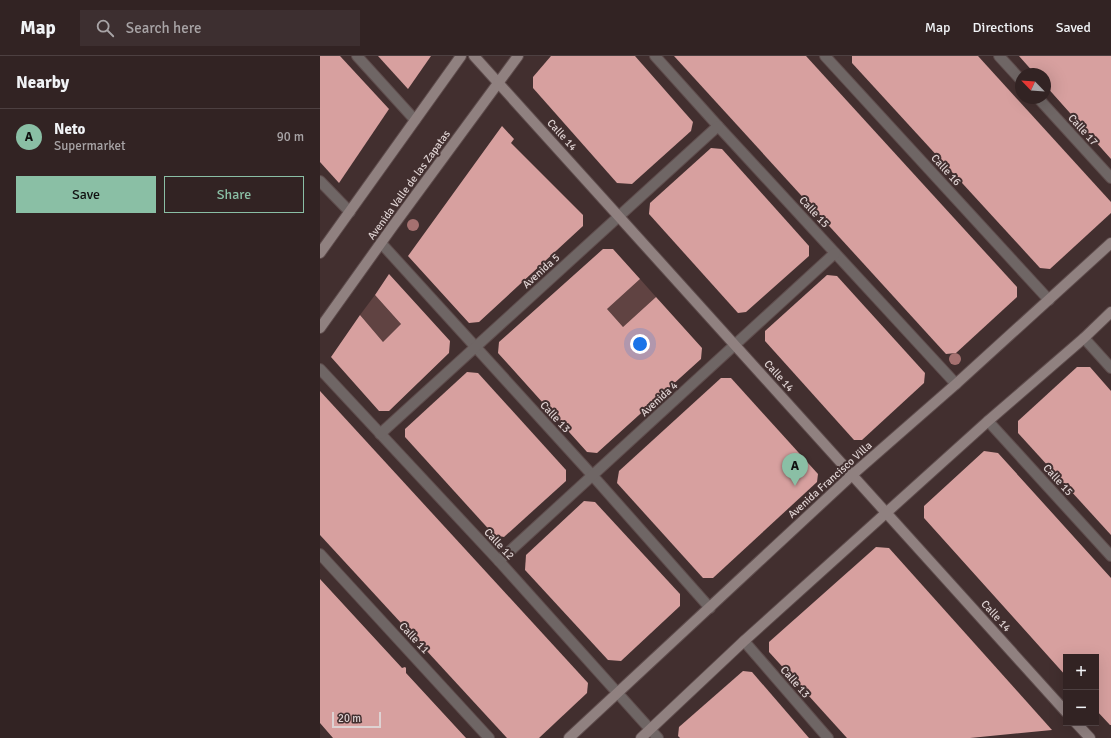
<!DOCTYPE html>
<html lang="en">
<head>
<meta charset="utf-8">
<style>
	:root { --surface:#322323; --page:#3d2f30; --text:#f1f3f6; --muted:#a8a4a6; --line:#4d4041; --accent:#8abfa5 }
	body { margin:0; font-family:Signika,sans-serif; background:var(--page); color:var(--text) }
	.controls { position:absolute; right:12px; bottom:12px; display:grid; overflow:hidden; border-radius:0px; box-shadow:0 4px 16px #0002 }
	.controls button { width:36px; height:36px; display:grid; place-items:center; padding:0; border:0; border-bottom:1px solid var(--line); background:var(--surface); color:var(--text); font:20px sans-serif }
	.compass { position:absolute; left:695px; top:12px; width:36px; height:36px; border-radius:50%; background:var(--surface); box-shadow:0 4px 16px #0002; rotate:295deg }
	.scale { position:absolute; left:12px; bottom:10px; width:49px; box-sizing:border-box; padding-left:4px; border:2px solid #ded2d2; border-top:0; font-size:11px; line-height:14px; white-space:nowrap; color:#ded2d2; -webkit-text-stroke:3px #422f2f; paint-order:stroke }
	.you { position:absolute; left:320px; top:288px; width:14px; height:14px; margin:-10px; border:3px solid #fff; border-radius:50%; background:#1a73e8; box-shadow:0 0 0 6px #1a73e833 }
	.badge { display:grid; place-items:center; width:26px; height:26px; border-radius:50%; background:var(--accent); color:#111; font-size:13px; font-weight:700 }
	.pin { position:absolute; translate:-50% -33px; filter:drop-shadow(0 1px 2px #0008) }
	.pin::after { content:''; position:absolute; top:21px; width:14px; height:12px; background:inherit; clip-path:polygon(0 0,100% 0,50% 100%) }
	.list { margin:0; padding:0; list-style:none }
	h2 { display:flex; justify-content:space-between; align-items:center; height:52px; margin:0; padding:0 16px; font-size:17px }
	h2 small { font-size:13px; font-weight:400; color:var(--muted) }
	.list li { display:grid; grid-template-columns:26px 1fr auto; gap:12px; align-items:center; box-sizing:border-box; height:56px; padding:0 16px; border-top:1px solid var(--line) }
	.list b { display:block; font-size:15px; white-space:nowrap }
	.list p { margin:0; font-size:13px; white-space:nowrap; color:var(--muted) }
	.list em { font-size:13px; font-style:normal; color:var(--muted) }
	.actions { display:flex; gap:8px; padding:12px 16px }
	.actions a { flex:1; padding:9px 0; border:1px solid var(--accent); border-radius:0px; text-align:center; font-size:14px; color:var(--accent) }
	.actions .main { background:var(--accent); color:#111 }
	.icon { flex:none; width:22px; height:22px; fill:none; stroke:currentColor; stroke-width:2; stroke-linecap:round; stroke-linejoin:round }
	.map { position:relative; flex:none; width:791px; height:682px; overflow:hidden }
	header { display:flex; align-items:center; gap:24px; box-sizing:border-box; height:56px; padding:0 20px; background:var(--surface); border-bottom:1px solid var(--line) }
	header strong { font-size:19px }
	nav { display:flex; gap:22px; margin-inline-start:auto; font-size:14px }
	.search { width:280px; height:36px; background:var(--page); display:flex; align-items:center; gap:10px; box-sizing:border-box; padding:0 14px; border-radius:0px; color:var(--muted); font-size:15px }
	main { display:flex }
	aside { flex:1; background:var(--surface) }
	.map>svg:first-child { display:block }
	.green { fill:#604342 }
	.building { fill:#d7a09f }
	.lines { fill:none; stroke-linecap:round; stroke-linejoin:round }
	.street-casing { stroke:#5e4c4c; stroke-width:12 }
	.secondary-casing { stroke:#5e4c4c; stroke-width:12 }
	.street { stroke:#6f6665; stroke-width:10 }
	.secondary { stroke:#908180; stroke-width:10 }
	.tree { fill:#a57170 }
	.labels { text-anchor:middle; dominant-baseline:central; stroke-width:4; stroke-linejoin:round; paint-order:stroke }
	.street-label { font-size:11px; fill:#ded2d2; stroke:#422f2f }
</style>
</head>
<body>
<header>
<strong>Map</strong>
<div class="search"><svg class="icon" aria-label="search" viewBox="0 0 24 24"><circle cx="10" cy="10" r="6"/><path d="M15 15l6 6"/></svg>Search here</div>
<nav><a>Map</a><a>Directions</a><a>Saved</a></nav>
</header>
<main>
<aside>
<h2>Nearby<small></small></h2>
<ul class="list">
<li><span class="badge">A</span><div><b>Neto</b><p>Supermarket</p></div><em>90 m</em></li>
</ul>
<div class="actions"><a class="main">Save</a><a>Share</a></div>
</aside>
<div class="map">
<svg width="791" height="682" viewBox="0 0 791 682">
	<rect width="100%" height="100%" fill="#422f2f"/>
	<g class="green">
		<path d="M 320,223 L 336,241 L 303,271 L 287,253 Z"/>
		<path d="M 55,239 L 81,268 L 63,286 L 40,259 Z"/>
	</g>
	<g class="building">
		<path d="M 0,0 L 20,0 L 69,53 L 19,127 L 0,106 Z"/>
		<path d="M 58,0 L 111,0 L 88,33 Z"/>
		<path d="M 231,0 L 315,0 L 373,66 L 371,75 L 312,128 L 297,127 L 213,32 L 213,21 Z"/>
		<path d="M 354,0 L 486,0 L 697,231 L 697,241 L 636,297 L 626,298 Z"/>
		<path d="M 532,0 L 658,0 L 791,146 L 791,157 L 730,213 L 720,212 L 532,7 Z"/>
		<path d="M 699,0 L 791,0 L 791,103 L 725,29 L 725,18 L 715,18 Z"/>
		<path d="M 182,70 L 194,83 L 191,87 L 263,159 L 263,170 L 159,266 L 149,267 L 88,200 Z"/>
		<path d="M 391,92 L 402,93 L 489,190 L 489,200 L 426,256 L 418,257 L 329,158 L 330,147 Z"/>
		<path d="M 283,193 L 293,193 L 320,223 L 287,253 L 303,271 L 336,241 L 382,292 L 381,303 L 277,397 L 267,396 L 178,297 L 179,286 Z"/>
		<path d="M 69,218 L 130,285 L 129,297 L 69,355 L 59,355 L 11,301 L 40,259 L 63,286 L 81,268 L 55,239 Z"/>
		<path d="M 507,219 L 517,220 L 605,317 L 604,327 L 542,384 L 534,384 L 445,285 L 445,275 Z"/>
		<path d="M 757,311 L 770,311 L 791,335 L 791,479 L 698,377 L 698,365 Z"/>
		<path d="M 147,316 L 158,317 L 246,414 L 246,425 L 184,481 L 174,479 L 85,381 L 85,373 Z"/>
		<path d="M 401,322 L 411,322 L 498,418 L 497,426 L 393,522 L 383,522 L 297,427 L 299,415 Z"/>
		<path d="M 0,335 L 268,627 L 267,637 L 219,682 L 187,682 L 0,479 Z"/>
		<path d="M 664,395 L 678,397 L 791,522 L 791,669 L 790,669 L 776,654 L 776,601 L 746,601 L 746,620 L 604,462 L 604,450 Z"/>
		<path d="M 264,445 L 275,446 L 360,538 L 360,550 L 301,605 L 288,604 L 205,514 L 206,499 Z"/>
		<path d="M 556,491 L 569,492 L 732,674 L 650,682 L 527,682 L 449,596 L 449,586 Z"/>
		<path d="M 0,523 L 82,612 L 85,611 L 86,612 L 86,617 L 146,682 L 13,682 L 0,667 Z"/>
		<path d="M 423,615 L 432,616 L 489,682 L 360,682 L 358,680 L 359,671 Z"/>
	</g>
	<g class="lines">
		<defs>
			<g id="street">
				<path d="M 37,0 L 95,64"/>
				<path d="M 335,0 L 398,70 L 636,328"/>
				<path d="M 505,0 L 729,244"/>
				<path d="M 679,0 L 701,24"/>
				<path d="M 718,42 L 791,122"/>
				<path d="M 0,125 L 30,156"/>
				<path d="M 61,187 L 273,420 L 390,552"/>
				<path d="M 764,282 L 791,312"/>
				<path d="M 0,313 L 179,505 L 338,682"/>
				<path d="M 668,365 L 791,500"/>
				<path d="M 60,378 L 398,70"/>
				<path d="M 0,498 L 169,682"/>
				<path d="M 179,505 L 515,197"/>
				<path d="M 424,585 L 508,682"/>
			</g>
			<g id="secondary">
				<path d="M 154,0 L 746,656"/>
				<path d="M 0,197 L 141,0"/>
				<path d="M 0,272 L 73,170 L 198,0"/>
				<path d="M 756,667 L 770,682"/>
				<path d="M 249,682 L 532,419 L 636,328 L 791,187"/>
				<path d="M 321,682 L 424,585 L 668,365 L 764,282 L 791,256"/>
			</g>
		</defs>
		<use href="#street" class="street-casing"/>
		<use href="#secondary" class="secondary-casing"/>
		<use href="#street" class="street"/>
		<use href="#secondary" class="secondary"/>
	</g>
	<g class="tree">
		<circle cx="93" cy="169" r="6"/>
		<circle cx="635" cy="303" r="6"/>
	</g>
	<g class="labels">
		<g class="street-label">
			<text transform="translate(763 74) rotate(48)">Calle 17</text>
			<text transform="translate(242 79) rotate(48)">Calle 14</text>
			<text transform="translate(626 114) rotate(48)">Calle 16</text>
			<text transform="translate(89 129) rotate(-54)">Avenida Valle de las Zapatas</text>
			<text transform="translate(494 156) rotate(47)">Calle 15</text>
			<text transform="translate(221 215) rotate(-42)">Avenida 5</text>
			<text transform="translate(459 320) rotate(48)">Calle 14</text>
			<text transform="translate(339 343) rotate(-42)">Avenida 4</text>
			<text transform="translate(235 361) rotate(47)">Calle 13</text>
			<text transform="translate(510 424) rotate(-42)">Avenida Francisco Villa</text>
			<text transform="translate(738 424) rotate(48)">Calle 15</text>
			<text transform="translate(179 488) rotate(47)">Calle 12</text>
			<text transform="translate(676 560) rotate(48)">Calle 14</text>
			<text transform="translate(94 582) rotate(47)">Calle 11</text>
			<text transform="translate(475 626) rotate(49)">Calle 13</text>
		</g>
	</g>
</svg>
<div class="controls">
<button>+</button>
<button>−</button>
</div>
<svg class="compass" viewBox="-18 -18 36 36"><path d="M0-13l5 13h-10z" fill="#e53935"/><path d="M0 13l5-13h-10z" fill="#a8a4a6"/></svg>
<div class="scale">20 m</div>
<div class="you"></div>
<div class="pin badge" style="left:475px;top:430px">A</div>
</div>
</main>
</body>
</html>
